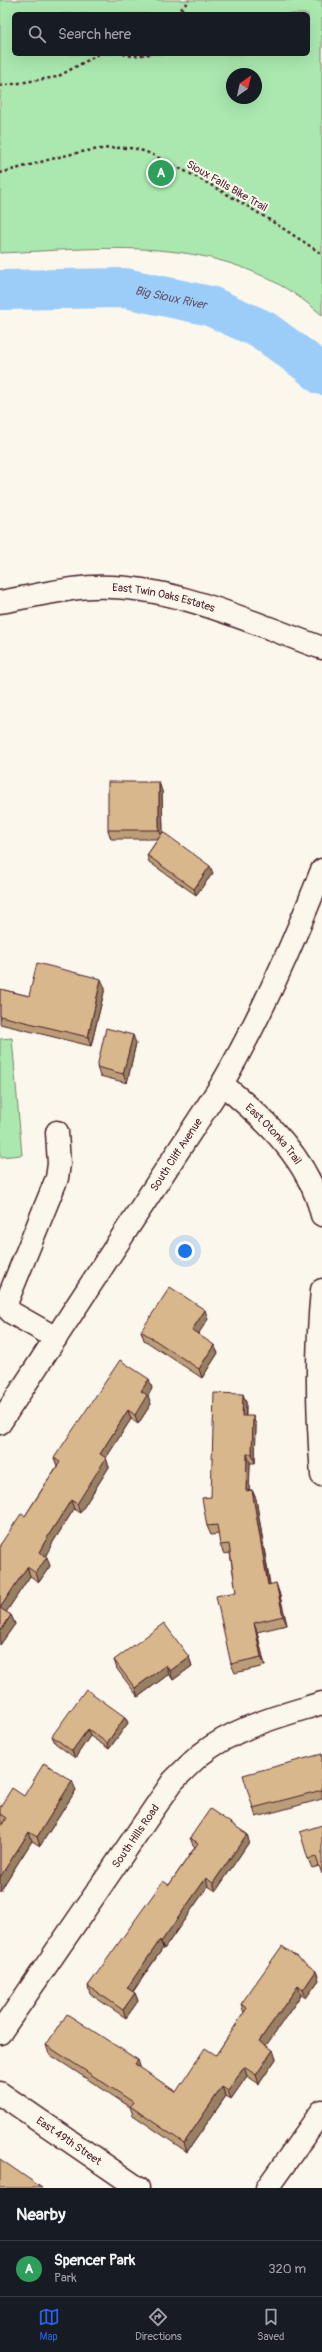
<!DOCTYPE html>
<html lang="en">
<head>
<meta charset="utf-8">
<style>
	:root { --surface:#171b24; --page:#242831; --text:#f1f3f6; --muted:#9ea1a6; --line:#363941; --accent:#2563eb }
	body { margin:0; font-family:Pangolin,sans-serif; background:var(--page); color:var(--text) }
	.compass { position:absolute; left:226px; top:68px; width:36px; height:36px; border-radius:50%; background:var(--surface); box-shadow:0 4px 16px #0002; rotate:34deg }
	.you { position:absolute; left:185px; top:1251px; width:14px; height:14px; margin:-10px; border:3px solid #fff; border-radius:50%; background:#1a73e8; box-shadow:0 0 0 6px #1a73e833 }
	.badge { display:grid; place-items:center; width:26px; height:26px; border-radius:50%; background:var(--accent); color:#fff; font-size:13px; font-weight:700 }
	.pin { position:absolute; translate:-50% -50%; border:2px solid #fff; box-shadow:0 1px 4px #0006 }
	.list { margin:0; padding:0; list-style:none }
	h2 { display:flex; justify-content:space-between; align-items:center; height:52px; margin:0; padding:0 16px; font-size:17px }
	h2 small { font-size:13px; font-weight:400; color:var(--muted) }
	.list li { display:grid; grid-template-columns:26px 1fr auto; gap:12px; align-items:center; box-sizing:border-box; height:56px; padding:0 16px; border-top:1px solid var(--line) }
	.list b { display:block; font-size:15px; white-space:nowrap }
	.list p { margin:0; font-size:13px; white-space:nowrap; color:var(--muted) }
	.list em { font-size:13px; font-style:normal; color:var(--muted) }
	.icon { flex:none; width:22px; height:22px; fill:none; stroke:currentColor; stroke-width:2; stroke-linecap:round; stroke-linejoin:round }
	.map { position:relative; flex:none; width:322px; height:2188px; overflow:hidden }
	.search { position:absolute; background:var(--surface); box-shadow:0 4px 16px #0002; left:12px; right:12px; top:12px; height:44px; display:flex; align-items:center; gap:10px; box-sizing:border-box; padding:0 14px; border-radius:6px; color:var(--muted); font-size:15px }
	.sheet { height:108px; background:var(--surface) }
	nav { display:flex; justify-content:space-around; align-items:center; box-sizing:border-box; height:56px; border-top:1px solid var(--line); background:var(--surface); font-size:11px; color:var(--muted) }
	nav a { display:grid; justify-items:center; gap:2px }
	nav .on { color:var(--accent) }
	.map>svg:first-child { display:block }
	.green { fill:#aae8af; stroke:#7a846d; fill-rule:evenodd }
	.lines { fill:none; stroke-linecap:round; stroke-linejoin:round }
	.river { stroke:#9ccdf9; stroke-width:40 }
	.minor-casing { stroke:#4a1f2b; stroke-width:25 }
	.major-casing { stroke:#4a1f2b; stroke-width:25 }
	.path { stroke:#4a1f2b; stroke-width:2.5; stroke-dasharray:3 3; stroke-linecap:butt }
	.minor { stroke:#fbf7ec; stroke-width:22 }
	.major { stroke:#fbf7ec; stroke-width:22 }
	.wall { fill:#bb9d78; stroke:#4a1f2b }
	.shaded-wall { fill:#988062; stroke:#4a1f2b }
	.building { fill:#d9b78c; stroke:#4a1f2b }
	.labels { text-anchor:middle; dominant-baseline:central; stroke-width:4; stroke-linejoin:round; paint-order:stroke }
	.street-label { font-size:11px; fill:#4a1f2b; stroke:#fbf7ec }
	.water-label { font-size:12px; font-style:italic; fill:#635369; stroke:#fbf7ec }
</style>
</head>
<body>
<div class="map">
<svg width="322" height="2188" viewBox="0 0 322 2188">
	<rect width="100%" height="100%" fill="#fbf7ec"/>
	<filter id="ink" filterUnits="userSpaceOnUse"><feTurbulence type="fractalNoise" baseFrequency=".025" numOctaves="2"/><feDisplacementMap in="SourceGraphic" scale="8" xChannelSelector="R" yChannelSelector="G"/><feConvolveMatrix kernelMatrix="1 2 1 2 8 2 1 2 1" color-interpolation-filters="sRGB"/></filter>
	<g filter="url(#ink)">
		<g class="green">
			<path d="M 0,0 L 322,0 L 322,315 C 227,232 115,248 0,253 ZM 14,14 L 308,14 L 308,54 L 14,54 ZM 232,74 L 256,74 L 256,98 L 232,98 Z"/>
			<path d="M 12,1038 L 22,1155 L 0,1157 L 0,1039 Z"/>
		</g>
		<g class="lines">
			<path class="river" id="s1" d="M 0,290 L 125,288 L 210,306 L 263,330 L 308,363 L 322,375"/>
			<defs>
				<g id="minor">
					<path id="s2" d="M 0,602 C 30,597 64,588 93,587 C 172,584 249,622 322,648"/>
					<path id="s3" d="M 222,1084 C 265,1119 309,1159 322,1215"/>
					<path d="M 322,1290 C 316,1352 317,1413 322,1475"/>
					<path d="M 56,1338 L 12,1313 L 8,1309 L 7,1301 L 57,1178 L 59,1164 L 57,1132"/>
					<path id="s4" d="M 0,2033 L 173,1781 C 182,1772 191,1763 200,1755 C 235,1727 280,1716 322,1703"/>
					<path id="s5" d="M 0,2093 L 138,2188"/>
					<path d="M 267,2188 L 322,2111"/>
				</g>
				<g id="major">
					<path id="s6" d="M 0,1423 L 222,1084 C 262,1015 293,944 322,870"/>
				</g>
			</defs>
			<use href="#minor" class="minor-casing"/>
			<use href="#major" class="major-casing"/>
			<g class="path">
				<path d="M 177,14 L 189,0"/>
				<path d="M 123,54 L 132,56 L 150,54"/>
				<path d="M 0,86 L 57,77 L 99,54"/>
				<path d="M 0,173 C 41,163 85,146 128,148 C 143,148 160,159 173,165 C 225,191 274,222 322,254"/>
			</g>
			<use href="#minor" class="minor"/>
			<use href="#major" class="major"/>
		</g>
		<g class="wall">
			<path d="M 162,791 L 163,833 L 213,873 L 196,895 L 149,862 L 147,855 L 158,839 L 111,839 L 108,830 Z"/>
			<path d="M 105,988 L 91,1046 L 0,1024 L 0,989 L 29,996 Z"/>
			<path d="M 136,1043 L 127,1083 L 100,1076 L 97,1067 Z"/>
			<path d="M 208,1319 L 198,1334 L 218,1353 L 202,1378 L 144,1340 L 141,1331 Z"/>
			<path d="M 152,1388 L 148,1396 L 151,1404 L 138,1424 L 131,1419 L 106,1458 L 109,1467 L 80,1513 L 74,1509 L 53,1542 L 45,1556 L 50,1566 L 39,1582 L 30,1576 L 6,1612 L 11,1615 L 15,1624 L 0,1645 L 0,1545 L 25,1516 L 57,1466 L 54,1458 Z"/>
			<path d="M 246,1402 L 246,1416 L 256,1425 L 255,1463 L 250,1463 L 249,1490 L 252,1490 L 256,1499 L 270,1584 L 279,1592 L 287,1625 L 257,1632 L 265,1666 L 235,1673 L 231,1664 L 236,1592 L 230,1553 L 224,1554 L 220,1545 L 219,1534 L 211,1535 L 207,1526 L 211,1497 Z"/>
			<path d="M 189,1657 L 192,1666 L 173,1680 L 169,1674 L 138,1697 L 117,1669 L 114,1660 Z"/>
			<path d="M 125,1717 L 128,1723 L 109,1749 L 90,1736 L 75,1758 L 55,1743 L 52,1736 Z"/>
			<path d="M 322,1754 L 322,1799 L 256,1817 L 253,1808 Z"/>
			<path d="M 76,1790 L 40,1846 L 32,1841 L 0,1891 L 0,1828 L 3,1823 L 0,1821 L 0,1807 L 24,1796 Z"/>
			<path d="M 322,1825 L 319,1866 L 312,1868 L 308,1859 Z"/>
			<path d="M 247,1834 L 249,1842 L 216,1891 L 208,1886 L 164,1949 L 163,1948 L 133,1992 L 135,1993 L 138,2001 L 126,2018 L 90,1994 L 88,1986 L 169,1885 L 195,1847 L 193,1845 L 190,1838 Z"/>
			<path d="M 316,1971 L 319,1980 L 306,1998 L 301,1995 L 266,2045 L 276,2059 L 259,2084 L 247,2076 L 231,2099 L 226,2096 L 187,2152 L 133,2115 L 130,2107 L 49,2054 L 46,2045 L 141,2069 L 176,2092 L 216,2055 L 244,2013 L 241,2004 Z"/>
		</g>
		<g class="shaded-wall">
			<path d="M 159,782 L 162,791 L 163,839 L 159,830 Z"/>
			<path d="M 210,866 L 213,873 L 196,895 L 194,889 Z"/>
			<path d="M 101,979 L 105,988 L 91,1046 L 88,1037 Z"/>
			<path d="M 133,1035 L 136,1043 L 127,1083 L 123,1074 Z"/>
			<path d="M 205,1310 L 208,1319 L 195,1339 L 192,1330 Z"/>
			<path d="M 214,1345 L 218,1353 L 202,1378 L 199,1369 Z"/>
			<path d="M 149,1379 L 152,1388 L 148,1396 L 151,1404 L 138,1424 L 135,1415 L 141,1391 Z"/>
			<path d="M 243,1394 L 246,1402 L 245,1425 L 242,1416 Z"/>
			<path d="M 128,1410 L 131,1419 L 106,1458 L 109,1467 L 80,1513 L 77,1504 L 100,1454 Z"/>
			<path d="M 253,1416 L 256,1425 L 255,1463 L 252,1454 Z"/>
			<path d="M 247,1454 L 250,1463 L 249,1500 L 246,1491 Z"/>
			<path d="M 252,1490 L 256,1499 L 271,1594 L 268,1585 Z"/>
			<path d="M 71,1500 L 74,1509 L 53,1542 L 43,1561 L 39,1552 L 50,1533 Z"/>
			<path d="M 47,1557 L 50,1566 L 39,1582 L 36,1573 Z"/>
			<path d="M 27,1567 L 30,1576 L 3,1617 L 0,1608 Z"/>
			<path d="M 276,1583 L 279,1592 L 287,1625 L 283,1616 Z"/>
			<path d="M 11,1615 L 15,1624 L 0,1645 L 0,1632 Z"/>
			<path d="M 254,1623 L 257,1632 L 265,1666 L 261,1657 Z"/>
			<path d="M 189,1657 L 192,1666 L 173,1680 L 170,1671 Z"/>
			<path d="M 166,1665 L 169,1674 L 138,1697 L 135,1688 Z"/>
			<path d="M 125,1717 L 128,1723 L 109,1749 L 107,1743 Z"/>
			<path d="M 88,1729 L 90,1736 L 75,1758 L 72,1751 Z"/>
			<path d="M 72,1781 L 76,1790 L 40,1846 L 37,1837 Z"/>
			<path d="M 29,1832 L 32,1841 L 0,1891 L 0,1877 Z"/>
			<path d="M 247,1834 L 249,1842 L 216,1891 L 213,1883 Z"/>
			<path d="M 206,1878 L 208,1886 L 164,1949 L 161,1942 Z"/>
			<path d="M 160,1940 L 163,1948 L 130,1995 L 127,1988 Z"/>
			<path d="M 316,1971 L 319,1980 L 306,1998 L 303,1990 Z"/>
			<path d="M 298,1986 L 301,1995 L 263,2050 L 259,2041 Z"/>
			<path d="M 135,1993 L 138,2001 L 126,2018 L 123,2010 Z"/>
			<path d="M 273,2050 L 276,2059 L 259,2084 L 256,2075 Z"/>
			<path d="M 138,2060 L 141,2069 L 135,2064 Z"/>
			<path d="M 244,2067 L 247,2076 L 231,2099 L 228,2091 Z"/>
			<path d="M 222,2087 L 226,2096 L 187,2152 L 184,2143 Z"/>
		</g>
		<g class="building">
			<rect x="108" y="782" width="51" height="48"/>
			<path d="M 163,832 L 210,866 L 194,889 L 147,855 Z"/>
			<path d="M 37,963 L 101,979 L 88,1037 L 0,1016 L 0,989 L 29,996 Z"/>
			<path d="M 106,1028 L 133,1035 L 123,1074 L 97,1067 Z"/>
			<path d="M 170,1287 L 205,1310 L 192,1330 L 214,1345 L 199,1369 L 141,1331 Z"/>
			<path d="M 120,1360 L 149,1379 L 141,1391 L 147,1395 L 135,1415 L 128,1410 L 100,1454 L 106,1458 L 77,1504 L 71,1500 L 50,1533 L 39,1552 L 47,1557 L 36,1573 L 27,1567 L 0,1608 L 11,1615 L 0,1632 L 0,1545 L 21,1514 L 25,1516 L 60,1462 L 54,1458 Z"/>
			<path d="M 214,1393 L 243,1394 L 242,1416 L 253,1416 L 252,1454 L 247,1454 L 246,1491 L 252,1490 L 268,1585 L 276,1583 L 283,1616 L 254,1623 L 261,1657 L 231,1664 L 216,1596 L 236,1592 L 229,1544 L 220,1545 L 217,1525 L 207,1526 L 202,1498 L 211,1497 Z"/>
			<path d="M 164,1623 L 189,1657 L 170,1671 L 166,1665 L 135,1688 L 114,1660 Z"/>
			<path d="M 86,1689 L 125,1717 L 107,1743 L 88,1729 L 72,1751 L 52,1736 Z"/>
			<path d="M 322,1754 L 322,1790 L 253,1808 L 243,1775 Z"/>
			<path d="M 44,1763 L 72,1781 L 37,1837 L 29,1832 L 0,1877 L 0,1828 L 6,1818 L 0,1814 L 0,1807 L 12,1788 L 24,1796 Z"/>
			<path d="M 210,1809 L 247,1834 L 213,1883 L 206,1878 L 161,1942 L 160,1940 L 127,1988 L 135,1993 L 123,2010 L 88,1986 L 163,1881 L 169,1885 L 198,1843 L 190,1838 Z"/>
			<path d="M 322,1825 L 322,1874 L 316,1857 L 308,1859 L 300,1832 Z"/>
			<path d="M 282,1946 L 316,1971 L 303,1990 L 298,1986 L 259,2041 L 273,2050 L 256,2075 L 244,2067 L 228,2091 L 222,2087 L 184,2143 L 130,2106 L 133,2102 L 46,2045 L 67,2014 L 138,2060 L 135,2064 L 176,2092 L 205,2048 L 216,2055 L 247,2008 L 241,2004 Z"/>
			<path d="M 0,2159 L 42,2188 L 0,2188 Z"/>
		</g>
	</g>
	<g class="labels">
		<g class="street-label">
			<text transform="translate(227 186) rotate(30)">Sioux Falls Bike Trail</text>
			<text stroke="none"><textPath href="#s2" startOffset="166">East Twin Oaks Estates</textPath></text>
			<text stroke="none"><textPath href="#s3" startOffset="72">East Otonka Trail</textPath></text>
			<text stroke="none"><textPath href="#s6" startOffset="321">South Cliff Avenue</textPath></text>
			<text stroke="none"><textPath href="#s4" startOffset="239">South Hills Road</textPath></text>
			<text stroke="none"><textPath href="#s5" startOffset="84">East 49th Street</textPath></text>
		</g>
		<g class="water-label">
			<text stroke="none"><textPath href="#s1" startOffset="172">Big Sioux River</textPath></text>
		</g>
	</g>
</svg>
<svg class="compass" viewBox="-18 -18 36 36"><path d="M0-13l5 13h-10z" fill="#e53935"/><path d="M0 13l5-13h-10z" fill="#9ea1a6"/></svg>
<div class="you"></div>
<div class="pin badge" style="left:161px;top:173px;background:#2e9e5b">A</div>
<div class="search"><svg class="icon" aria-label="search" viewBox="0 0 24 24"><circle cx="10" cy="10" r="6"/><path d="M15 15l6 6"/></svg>Search here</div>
</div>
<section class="sheet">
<h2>Nearby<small></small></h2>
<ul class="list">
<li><span class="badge" style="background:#2e9e5b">A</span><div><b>Spencer Park</b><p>Park</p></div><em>320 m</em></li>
</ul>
</section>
<nav>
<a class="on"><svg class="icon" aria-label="map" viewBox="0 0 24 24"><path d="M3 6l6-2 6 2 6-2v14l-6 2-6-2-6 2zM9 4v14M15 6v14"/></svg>Map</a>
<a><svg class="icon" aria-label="directions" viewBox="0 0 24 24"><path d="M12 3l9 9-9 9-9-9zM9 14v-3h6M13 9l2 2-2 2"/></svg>Directions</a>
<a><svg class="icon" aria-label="saved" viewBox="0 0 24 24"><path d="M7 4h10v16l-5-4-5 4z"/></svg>Saved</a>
</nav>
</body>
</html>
